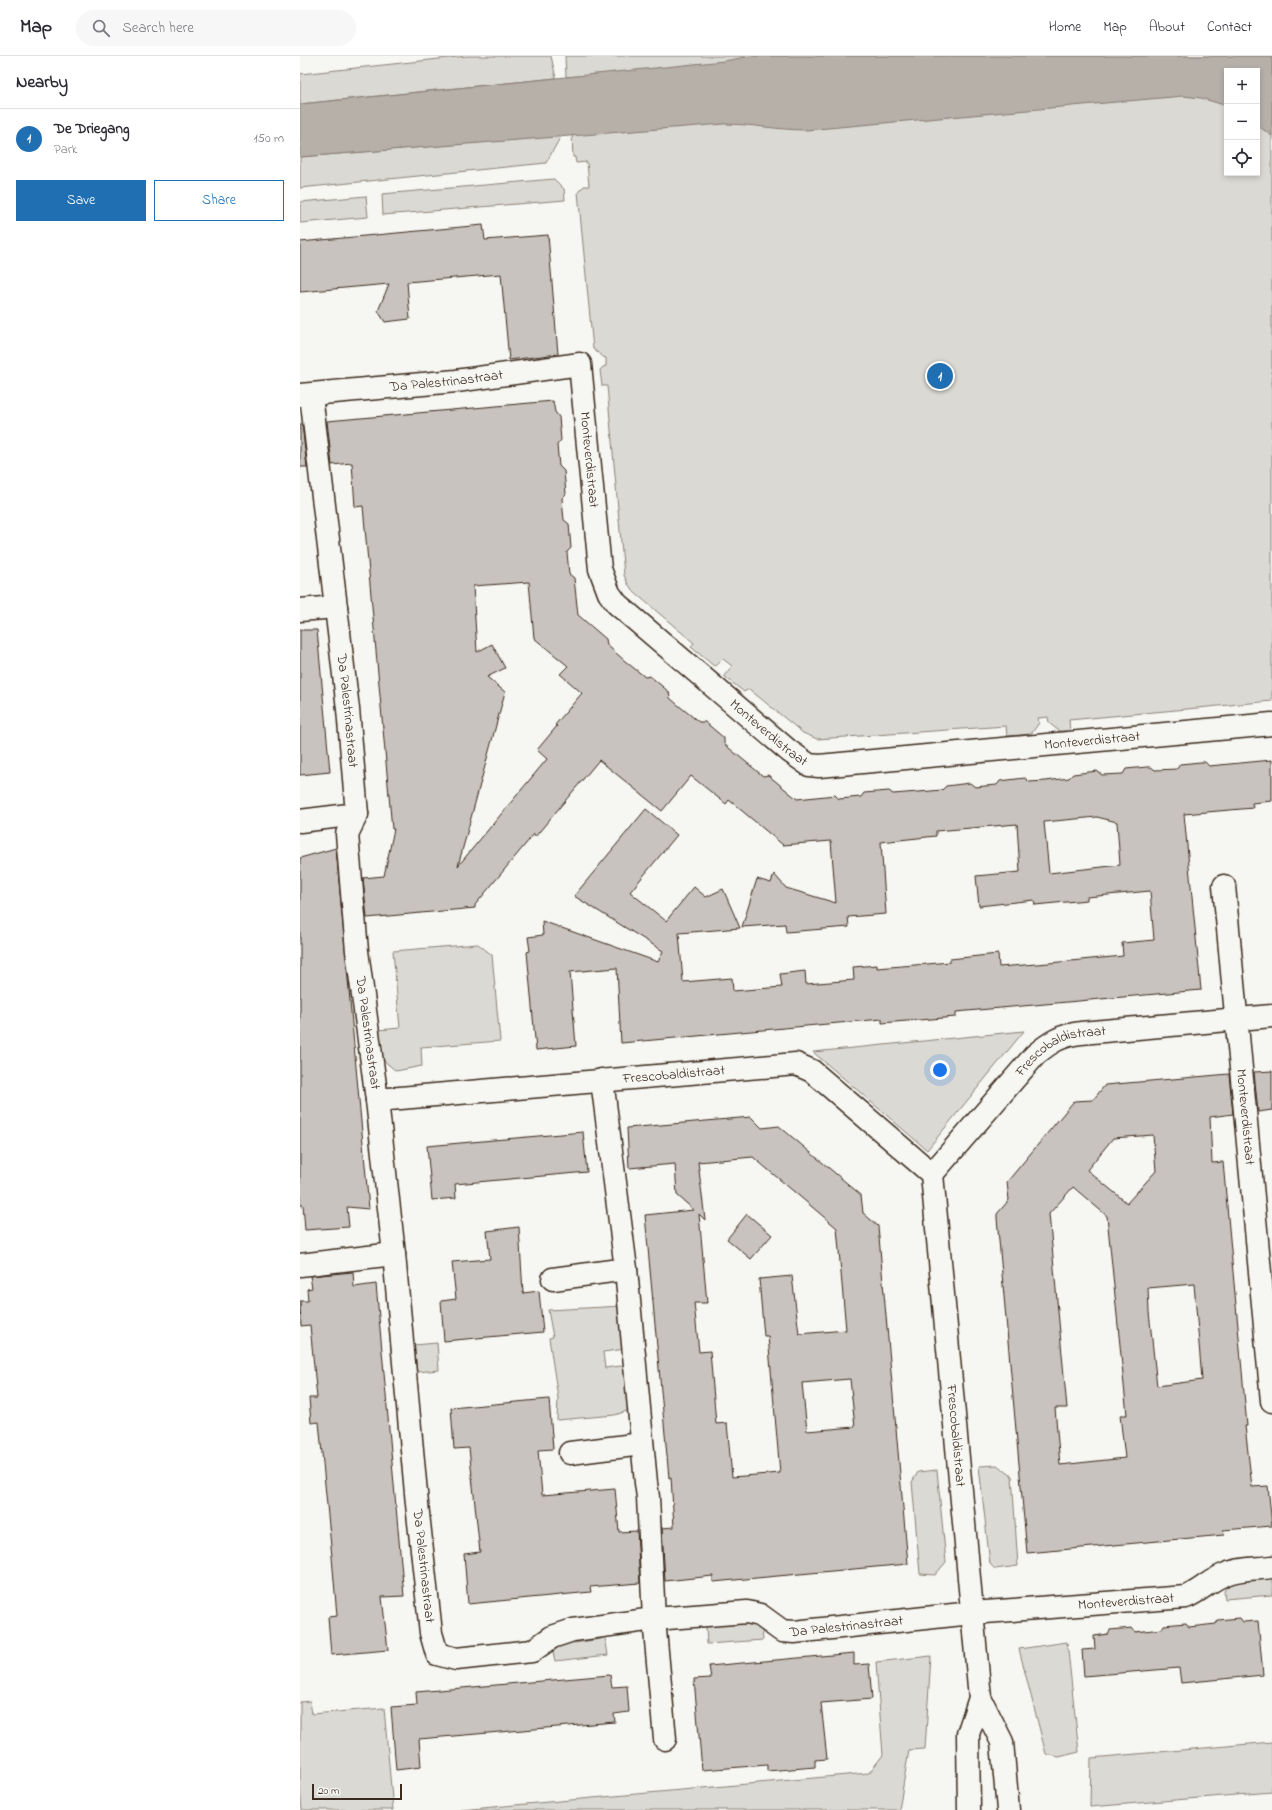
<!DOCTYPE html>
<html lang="en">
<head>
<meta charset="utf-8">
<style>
	:root { --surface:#fff; --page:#f7f7f7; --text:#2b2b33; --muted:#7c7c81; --line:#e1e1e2; --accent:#1f6fb2 }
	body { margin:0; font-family:"Indie Flower",sans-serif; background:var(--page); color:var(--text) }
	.controls { position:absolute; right:12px; top:12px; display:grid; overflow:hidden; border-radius:0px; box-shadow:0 2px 6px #0003 }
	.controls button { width:36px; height:36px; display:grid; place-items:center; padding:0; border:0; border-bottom:1px solid var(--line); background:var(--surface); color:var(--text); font:20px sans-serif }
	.scale { position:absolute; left:12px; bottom:10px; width:90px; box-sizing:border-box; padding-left:4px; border:2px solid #3b2a1e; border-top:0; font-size:11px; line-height:14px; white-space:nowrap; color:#3b2a1e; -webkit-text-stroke:3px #f6f6f2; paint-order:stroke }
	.you { position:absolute; left:640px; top:1014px; width:14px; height:14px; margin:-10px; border:3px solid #fff; border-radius:50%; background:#1a73e8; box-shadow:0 0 0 6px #1a73e833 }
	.badge { display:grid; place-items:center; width:26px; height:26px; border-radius:50%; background:var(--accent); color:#fff; font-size:13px; font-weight:700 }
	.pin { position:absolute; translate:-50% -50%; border:2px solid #fff; box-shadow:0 1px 4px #0006 }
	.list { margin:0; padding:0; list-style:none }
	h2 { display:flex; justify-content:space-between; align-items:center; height:52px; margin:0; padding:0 16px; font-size:17px }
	h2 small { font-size:13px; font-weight:400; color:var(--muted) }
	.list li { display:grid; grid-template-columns:26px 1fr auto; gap:12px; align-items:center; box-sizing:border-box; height:60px; padding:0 16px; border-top:1px solid var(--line) }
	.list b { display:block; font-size:15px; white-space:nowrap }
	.list p { margin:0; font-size:13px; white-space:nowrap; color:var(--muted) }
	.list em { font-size:13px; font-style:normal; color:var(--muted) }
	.actions { display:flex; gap:8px; padding:12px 16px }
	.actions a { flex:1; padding:9px 0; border:1px solid var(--accent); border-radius:0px; text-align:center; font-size:14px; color:var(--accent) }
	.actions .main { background:var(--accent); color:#fff }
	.icon { flex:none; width:22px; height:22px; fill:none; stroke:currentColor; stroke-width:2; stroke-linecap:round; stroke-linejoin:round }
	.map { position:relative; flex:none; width:972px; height:1754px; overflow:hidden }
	header { display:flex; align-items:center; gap:24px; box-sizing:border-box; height:56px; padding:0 20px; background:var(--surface); border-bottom:1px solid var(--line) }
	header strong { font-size:19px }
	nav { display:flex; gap:22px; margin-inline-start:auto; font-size:14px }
	.search { width:280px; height:36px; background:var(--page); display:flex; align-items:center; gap:10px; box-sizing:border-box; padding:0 14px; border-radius:22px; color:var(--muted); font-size:15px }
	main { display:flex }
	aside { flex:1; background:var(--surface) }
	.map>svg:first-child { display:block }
	.green { fill:#dad9d3; stroke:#8a8278; fill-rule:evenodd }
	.water { fill:#b6b0a9; stroke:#857a71 }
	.building { fill:#c8c3be; stroke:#3b2a1e; fill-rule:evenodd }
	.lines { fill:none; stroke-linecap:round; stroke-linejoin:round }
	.street-casing { stroke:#3b2a1e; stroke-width:25 }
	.street { stroke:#f6f6f2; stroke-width:22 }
	.labels { text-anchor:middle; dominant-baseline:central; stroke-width:3; stroke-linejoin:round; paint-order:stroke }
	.street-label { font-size:14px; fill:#3b2a1e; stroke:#f6f6f2 }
</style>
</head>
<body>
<header>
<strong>Map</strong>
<div class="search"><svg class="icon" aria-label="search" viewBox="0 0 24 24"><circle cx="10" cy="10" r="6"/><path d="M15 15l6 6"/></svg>Search here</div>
<nav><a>Home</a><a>Map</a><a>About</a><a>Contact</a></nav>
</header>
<main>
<aside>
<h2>Nearby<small></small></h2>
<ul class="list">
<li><span class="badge">1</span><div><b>De Driegang</b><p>Park</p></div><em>150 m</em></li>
</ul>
<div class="actions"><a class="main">Save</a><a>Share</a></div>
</aside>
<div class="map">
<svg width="972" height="1754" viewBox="0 0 972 1754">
	<rect width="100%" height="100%" fill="#f6f6f2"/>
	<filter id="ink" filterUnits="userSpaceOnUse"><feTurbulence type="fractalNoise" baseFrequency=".025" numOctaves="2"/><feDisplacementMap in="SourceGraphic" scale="8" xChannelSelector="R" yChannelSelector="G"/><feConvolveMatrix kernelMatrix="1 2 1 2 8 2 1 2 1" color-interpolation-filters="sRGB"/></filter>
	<g filter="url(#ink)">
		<g class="green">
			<path d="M 167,0 L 251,0 L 256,22 L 0,48 L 0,18 Z"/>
			<path d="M 265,0 L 972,0 L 972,645 L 769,664 L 770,675 L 759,675 L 749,667 L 748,661 L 738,662 L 739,667 L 731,678 L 707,680 L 706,670 L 517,683 L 503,677 L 449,633 L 444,636 L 424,620 L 432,610 L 423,603 L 417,609 L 414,610 L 391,591 L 394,587 L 334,536 L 328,528 L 324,519 L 307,330 L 302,330 L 300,314 L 303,311 L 306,310 L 306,302 L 303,301 L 293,293 L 278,136 L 284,130 L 289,130 L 287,106 L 276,107 L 275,101 L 273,101 L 272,79 L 284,78 L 279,20 L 266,21 ZM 927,15 L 957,15 L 957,117 L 927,117 Z"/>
			<path d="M 261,80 L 246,107 L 0,132 L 0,101 Z"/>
			<path d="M 254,123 L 264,133 L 265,144 L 83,159 L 82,138 Z"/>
			<path d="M 66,140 L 68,161 L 0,167 L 0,146 Z"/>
			<path d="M 178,888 L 192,899 L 200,985 L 121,991 L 122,1010 L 96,1015 L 83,1004 L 78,974 L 100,972 L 93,895 Z"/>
			<path d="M 724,975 L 627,1094 L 513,996 Z"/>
			<path d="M 323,1250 L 326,1293 L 303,1296 L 305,1312 L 328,1309 L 331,1347 L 327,1355 L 315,1359 L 257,1364 L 258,1342 L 249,1282 L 253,1281 L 248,1254 Z"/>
			<path d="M 137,1287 L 139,1314 L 117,1316 L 114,1289 Z"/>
			<path d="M 697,1409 L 712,1420 L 718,1510 L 695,1513 L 690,1508 L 679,1410 Z"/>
			<path d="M 637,1414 L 646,1506 L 635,1519 L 620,1518 L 612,1426 L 618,1416 Z"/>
			<path d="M 969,1520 L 972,1522 L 972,1539 L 925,1543 L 924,1535 C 935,1518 951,1521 969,1520 Z"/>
			<path d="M 453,1567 L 462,1574 L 463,1584 L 407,1588 L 406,1570 Z"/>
			<path d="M 301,1580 L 305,1580 L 308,1599 L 255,1605 L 253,1596 L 256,1590 L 273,1581 L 274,1587 L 301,1583 Z"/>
			<path d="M 767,1586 L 779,1696 L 759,1701 L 746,1698 L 719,1593 Z"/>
			<path d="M 631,1600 L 625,1693 L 609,1694 L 599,1754 L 160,1754 L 569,1717 L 583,1699 L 576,1606 Z"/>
			<path d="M 10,1645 L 12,1658 L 84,1652 L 93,1754 L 2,1754 L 0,1732 L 0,1646 Z"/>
			<path d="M 972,1686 L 972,1736 L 790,1751 L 791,1702 Z"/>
		</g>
		<path class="water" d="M 451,0 L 972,0 L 972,80 L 957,69 L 957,15 L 927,15 L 927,50 L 901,42 L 883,40 L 506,74 C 478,74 452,68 424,68 L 0,101 L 0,48 L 424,5 Z"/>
		<g class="building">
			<path d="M 183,169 L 185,184 L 248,179 L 258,298 L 209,304 L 201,218 L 107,226 L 110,263 L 85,266 L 78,255 L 89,228 L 0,236 L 0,186 Z"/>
			<path d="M 253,345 L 255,356 L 259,361 L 261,384 L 257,389 L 259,410 L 264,415 L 266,438 L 262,442 L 263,454 L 264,464 L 269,468 L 271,492 L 267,496 L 269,518 L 274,522 L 278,559 L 306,583 L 307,589 L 325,605 L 345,621 L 350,620 L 369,636 L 370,642 L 378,649 L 399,666 L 405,666 L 424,682 L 424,688 L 463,720 L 468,719 L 497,743 L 535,739 L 539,743 L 561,741 L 564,737 L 589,735 L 593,738 L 631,735 L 642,734 L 646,730 L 670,727 L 675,731 L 685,730 L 697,729 L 700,725 L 725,722 L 729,726 L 746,725 L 769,722 L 773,718 L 797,715 L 802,719 L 823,718 L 826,713 L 847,711 L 851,711 L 855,714 L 877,713 L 880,708 L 901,706 L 905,706 L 909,710 L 972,704 L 972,745 L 952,747 L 953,752 L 884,758 L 901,934 L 656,956 L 656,961 L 582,967 L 582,963 L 321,987 L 317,912 L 270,916 L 276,990 L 236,994 L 227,896 L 230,895 L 228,881 L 243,879 L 242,865 L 358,906 L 363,895 L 274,840 L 346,753 L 377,779 L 330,836 L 366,865 L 394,831 L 406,841 L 423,833 L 440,872 L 379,877 L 383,926 L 432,922 L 433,935 L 482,931 L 480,918 L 505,915 L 506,928 L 554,924 L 553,911 L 577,909 L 577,912 L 627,908 L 650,906 L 650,903 L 698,898 L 699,911 L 749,907 L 823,900 L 822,887 L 854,884 L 850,835 L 787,841 L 787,844 L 735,849 L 734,844 L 679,850 L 676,820 L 720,816 L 717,768 L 636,775 L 636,780 L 581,786 L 586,858 L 548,861 L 549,871 L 486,876 L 485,868 L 442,871 L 457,823 L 471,827 L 474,818 L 486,832 L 536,847 L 531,785 L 483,789 L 429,744 L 426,748 L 391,720 L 362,755 L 299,704 L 235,781 L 234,778 L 175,849 L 175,852 L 67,862 L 63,822 L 84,820 L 94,773 L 92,773 L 63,450 L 55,451 L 52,407 L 32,409 L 27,365 ZM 229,526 L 234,582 L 268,610 L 260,618 L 282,637 L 255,669 L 257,670 L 237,694 L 247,703 L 158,810 L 205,636 L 187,621 L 205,612 L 192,588 L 177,596 L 173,530 ZM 797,761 L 817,766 L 820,809 L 749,817 L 744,766 Z"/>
			<path d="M 0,368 L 2,368 L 7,411 L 0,411 Z"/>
			<path d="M 0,574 L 17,574 L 30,716 L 0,719 Z"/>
			<path d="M 36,792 L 69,1153 L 47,1151 L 49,1171 L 5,1174 L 3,1149 L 0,1149 L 0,802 Z"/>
			<path d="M 972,1015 L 972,1054 L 958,1056 L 954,1016 Z"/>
			<path d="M 929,1018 L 933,1058 L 910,1061 L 912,1107 L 923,1106 L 947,1370 L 945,1370 L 952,1431 L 968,1430 L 972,1470 L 923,1474 L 924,1479 L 727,1497 L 697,1162 L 697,1158 L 709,1144 L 707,1126 L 774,1045 L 793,1044 L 805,1029 ZM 853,1079 L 856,1115 L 827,1147 L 787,1114 L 813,1082 ZM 773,1131 L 807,1160 L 827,1359 L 820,1359 L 825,1402 L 760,1409 L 755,1352 L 767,1352 L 749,1158 ZM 894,1228 L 902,1324 L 857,1330 L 849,1256 L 848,1232 Z"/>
			<path d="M 451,1061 L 462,1072 L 479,1070 L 561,1139 L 563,1157 L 578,1170 L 608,1508 L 413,1526 L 413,1520 L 365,1525 L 362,1472 L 374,1471 L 371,1421 L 369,1422 L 345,1159 L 394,1154 L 377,1139 L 375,1108 L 329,1112 L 327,1072 ZM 453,1101 L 537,1172 L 546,1274 L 499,1278 L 492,1220 L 459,1223 L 464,1280 L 468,1280 L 480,1417 L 432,1421 L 427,1367 L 416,1368 L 410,1295 L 399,1296 L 394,1247 L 407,1247 L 399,1158 L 405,1164 L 398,1106 ZM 550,1323 L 555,1371 L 507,1375 L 502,1327 Z"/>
			<path d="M 283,1076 L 287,1116 L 155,1128 L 156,1142 L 132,1144 L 127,1090 Z"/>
			<path d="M 447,1158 L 472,1179 L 451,1203 L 427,1183 Z"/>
			<path d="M 219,1171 L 223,1237 L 239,1235 L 243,1276 L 144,1285 L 141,1245 L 156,1243 L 152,1206 L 190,1203 L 187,1175 Z"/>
			<path d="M 53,1216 L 54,1231 L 76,1228 L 104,1540 L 82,1541 L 88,1594 L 31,1599 L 28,1561 L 37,1560 L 32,1501 L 19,1366 L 11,1367 L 9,1342 L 17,1342 L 10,1269 L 1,1270 L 0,1245 L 8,1245 L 7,1233 L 12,1232 L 10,1220 Z"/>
			<path d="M 249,1343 L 253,1393 L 238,1394 L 242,1439 L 315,1433 L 319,1476 L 337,1475 L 340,1527 L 290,1531 L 291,1536 L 168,1548 L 164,1498 L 180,1496 L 169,1392 L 154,1393 L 151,1352 Z"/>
			<path d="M 940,1562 L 943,1566 L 958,1565 L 963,1619 L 881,1627 L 879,1612 L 784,1620 L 782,1594 L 795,1593 L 794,1580 L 808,1578 L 810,1574 L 832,1572 L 835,1576 L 862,1573 L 864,1569 L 886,1567 L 889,1571 L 916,1568 L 918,1564 Z"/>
			<path d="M 554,1597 L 554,1609 L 569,1608 L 572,1643 L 521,1647 L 527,1703 L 515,1704 L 515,1711 L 467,1715 L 467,1709 L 402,1714 L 394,1623 L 411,1622 L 409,1610 Z"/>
			<path d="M 310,1619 L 312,1631 L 327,1630 L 329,1656 L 314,1658 L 315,1666 L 119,1683 L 121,1711 L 96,1714 L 91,1651 L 117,1649 L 116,1636 Z"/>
		</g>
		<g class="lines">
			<defs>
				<g id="street">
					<path id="s1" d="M 0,339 L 156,325 L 280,308 L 300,513 L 309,537 L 317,548 L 489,695 L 509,709 L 519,710 L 972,668"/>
					<path id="s2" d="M 11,339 L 48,653 L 57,758 L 47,778 L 57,895 L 77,1044 L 94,1198 L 117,1448 L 131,1577 L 137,1598 L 156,1603 L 232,1595 L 252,1581 L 273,1574 L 354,1563 L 447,1556 L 460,1559 L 482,1575 L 494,1576 L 672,1557 L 886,1541 C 901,1535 911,1523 926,1518 C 939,1512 958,1513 972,1511"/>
					<path d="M 0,554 L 36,551"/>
					<path d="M 0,765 L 57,758"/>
					<path id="s3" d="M 924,830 L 972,1345"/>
					<path d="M 302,1024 L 326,1213 L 346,1427 L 348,1441 L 354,1563 L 365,1683"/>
					<path id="s4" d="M 77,1044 L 496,1008 L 512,1015 L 632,1118 L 680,1642 L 702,1686 L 708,1754"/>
					<path id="s5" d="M 632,1118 L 735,999 C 749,987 761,979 781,977 L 972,960"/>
					<path d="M 0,1209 L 94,1198"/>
					<path d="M 253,1223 L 326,1213"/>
					<path d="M 270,1397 L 342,1388"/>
					<path d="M 669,1754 L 668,1678 L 680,1642"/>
				</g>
			</defs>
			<use href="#street" class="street-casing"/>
			<use href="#street" class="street"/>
		</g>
	</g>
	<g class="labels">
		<g class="street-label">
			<text stroke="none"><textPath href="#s1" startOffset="147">Da Palestrinastraat</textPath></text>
			<text stroke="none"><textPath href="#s1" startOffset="378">Monteverdistraat</textPath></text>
			<text stroke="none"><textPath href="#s2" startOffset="318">Da Palestrinastraat</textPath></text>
			<text stroke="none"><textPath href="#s1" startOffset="726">Monteverdistraat</textPath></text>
			<text stroke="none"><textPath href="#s1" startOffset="1062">Monteverdistraat</textPath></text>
			<text stroke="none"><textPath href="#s2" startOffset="644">Da Palestrinastraat</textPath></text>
			<text stroke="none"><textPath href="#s5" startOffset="183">Frescobaldistraat</textPath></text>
			<text stroke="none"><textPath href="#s4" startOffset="298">Frescobaldistraat</textPath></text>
			<text stroke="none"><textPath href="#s3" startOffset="232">Monteverdistraat</textPath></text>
			<text stroke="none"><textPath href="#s4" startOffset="859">Frescobaldistraat</textPath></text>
			<text stroke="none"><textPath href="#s2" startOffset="1180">Da Palestrinastraat</textPath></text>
			<text stroke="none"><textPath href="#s2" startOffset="1973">Monteverdistraat</textPath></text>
			<text stroke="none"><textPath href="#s2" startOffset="1692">Da Palestrinastraat</textPath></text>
		</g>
	</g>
</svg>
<div class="controls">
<button>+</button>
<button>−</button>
<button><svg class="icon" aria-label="locate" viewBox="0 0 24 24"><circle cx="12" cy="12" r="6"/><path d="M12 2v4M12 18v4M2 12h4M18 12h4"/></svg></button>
</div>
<div class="scale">20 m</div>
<div class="you"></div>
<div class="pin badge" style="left:640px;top:320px">1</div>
</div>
</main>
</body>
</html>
